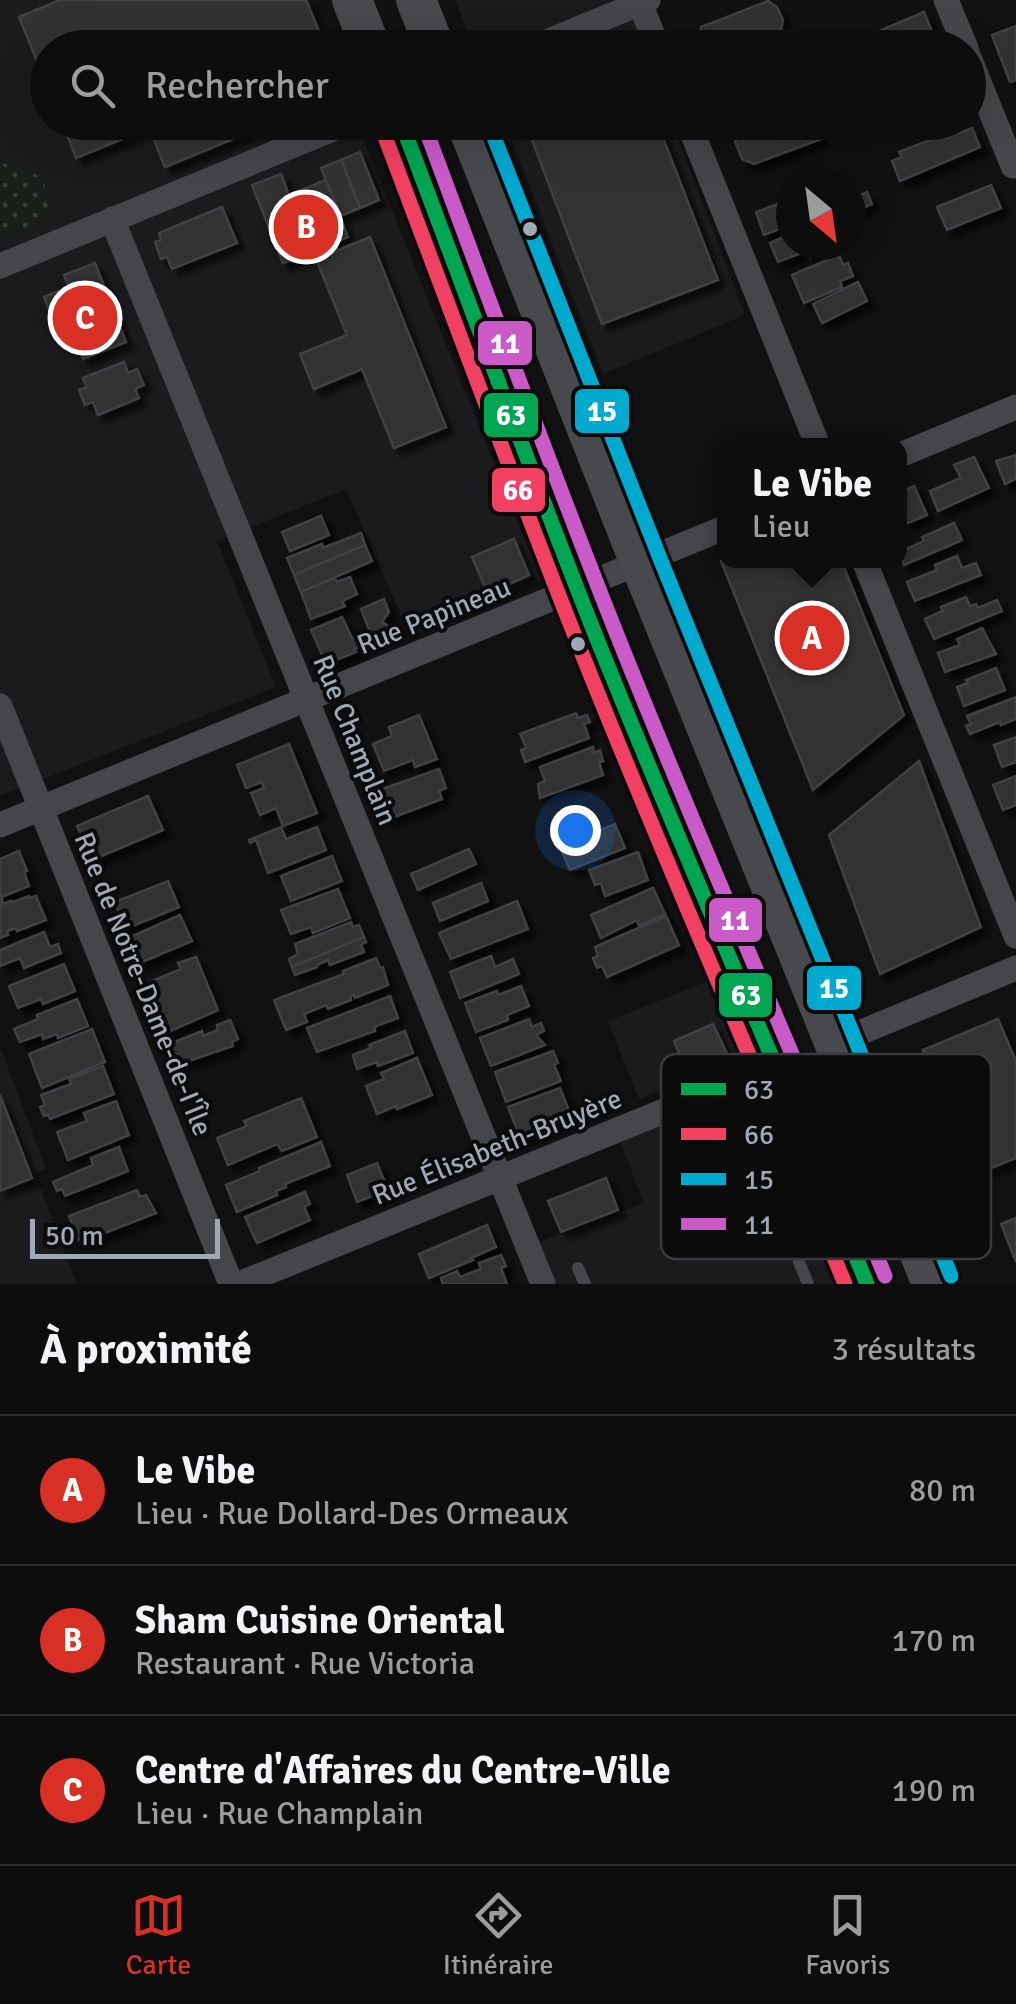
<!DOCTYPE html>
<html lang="fr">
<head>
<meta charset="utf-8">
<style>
	:root { --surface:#0d0d0d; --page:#161616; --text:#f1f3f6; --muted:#9a9c9d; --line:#2d2d2e; --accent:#d93025 }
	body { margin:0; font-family:Signika,sans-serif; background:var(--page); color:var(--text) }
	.compass { position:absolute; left:776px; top:170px; width:90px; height:90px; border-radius:50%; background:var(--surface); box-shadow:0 10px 40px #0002; rotate:151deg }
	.scale { position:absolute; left:30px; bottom:25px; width:190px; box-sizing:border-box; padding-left:10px; border:5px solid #a0a8b3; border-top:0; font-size:28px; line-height:35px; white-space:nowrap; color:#a0a8b3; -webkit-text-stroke:8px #0b0b0c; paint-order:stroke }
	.you { position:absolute; left:575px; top:830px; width:35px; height:35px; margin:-25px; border:8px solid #fff; border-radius:50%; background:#1a73e8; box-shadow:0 0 0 15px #1a73e833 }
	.badge { display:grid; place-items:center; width:65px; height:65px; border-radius:50%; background:var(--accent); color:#fff; font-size:32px; font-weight:700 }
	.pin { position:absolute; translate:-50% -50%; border:5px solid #fff; box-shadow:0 2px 10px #0006 }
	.popup { position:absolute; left:717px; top:438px; width:190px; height:130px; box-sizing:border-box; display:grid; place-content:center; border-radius:20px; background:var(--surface); filter:drop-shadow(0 2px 8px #0005); font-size:32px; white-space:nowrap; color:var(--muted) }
	.popup b { font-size:38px; color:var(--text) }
	.popup::after { content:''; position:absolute; left:50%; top:100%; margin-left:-20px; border:20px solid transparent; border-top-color:var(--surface) }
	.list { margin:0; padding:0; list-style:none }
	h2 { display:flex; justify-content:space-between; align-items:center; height:130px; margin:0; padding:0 40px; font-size:42px }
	h2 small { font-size:32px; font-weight:400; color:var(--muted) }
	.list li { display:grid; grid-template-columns:65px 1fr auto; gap:30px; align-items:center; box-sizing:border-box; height:150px; padding:0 40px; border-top:2px solid var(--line) }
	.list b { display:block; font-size:38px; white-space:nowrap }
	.list p { margin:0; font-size:32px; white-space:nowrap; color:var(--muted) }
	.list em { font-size:32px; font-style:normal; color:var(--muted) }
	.icon { flex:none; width:55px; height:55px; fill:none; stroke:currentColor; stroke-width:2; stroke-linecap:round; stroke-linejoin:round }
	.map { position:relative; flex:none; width:1016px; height:1284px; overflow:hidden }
	.search { position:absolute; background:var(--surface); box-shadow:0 10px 40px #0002; left:30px; right:30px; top:30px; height:110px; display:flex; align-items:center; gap:25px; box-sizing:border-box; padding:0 35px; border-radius:55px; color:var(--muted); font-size:38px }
	.sheet { height:580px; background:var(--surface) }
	nav { display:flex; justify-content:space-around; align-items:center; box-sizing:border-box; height:140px; border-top:2px solid var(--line); background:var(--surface); font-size:28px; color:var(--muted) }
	nav a { display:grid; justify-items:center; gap:5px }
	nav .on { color:var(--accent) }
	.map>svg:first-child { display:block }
	.built { fill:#1b1b1d }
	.grass { fill:url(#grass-dots) }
	.building { fill:#303032; stroke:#3f4145; stroke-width:2.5; filter:url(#shadow) }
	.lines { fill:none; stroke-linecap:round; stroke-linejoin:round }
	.service { stroke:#45464a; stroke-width:12 }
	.minor { stroke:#45464a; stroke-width:25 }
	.primary { stroke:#47494c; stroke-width:40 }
	.bus-1-casing { stroke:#0b0b0c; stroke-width:22 }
	.bus-2-casing { stroke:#0b0b0c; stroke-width:22 }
	.bus-3-casing { stroke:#0b0b0c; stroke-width:22 }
	.bus-4-casing { stroke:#0b0b0c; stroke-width:22 }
	.bus-1 { stroke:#00a651; stroke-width:15 }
	.bus-2 { stroke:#f24062; stroke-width:15 }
	.bus-3 { stroke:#00a9ce; stroke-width:15 }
	.bus-4 { stroke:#cb5ac9; stroke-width:15 }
	.bus-dot { fill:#a0a8b3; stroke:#0b0b0c; stroke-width:4 }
	.labels { text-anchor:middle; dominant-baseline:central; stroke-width:8; stroke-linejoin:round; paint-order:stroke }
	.street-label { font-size:28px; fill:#a0a8b3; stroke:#0b0b0c }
	.key { fill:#0b0b0c; stroke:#383a3e; stroke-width:2.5 }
	.key-label { font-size:28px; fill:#a0a8b3 }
	.line-badge { stroke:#0b0b0c; stroke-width:4 }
	.badge-label { font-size:28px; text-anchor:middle; font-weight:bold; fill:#fff }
</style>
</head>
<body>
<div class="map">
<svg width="1016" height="1284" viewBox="0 0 1016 1284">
	<defs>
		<pattern id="grass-dots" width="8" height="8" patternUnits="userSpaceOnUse" patternTransform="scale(2.5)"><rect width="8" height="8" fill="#191f19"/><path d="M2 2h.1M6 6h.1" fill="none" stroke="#373d38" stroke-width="1.8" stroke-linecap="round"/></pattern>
		<filter id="shadow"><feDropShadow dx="7" dy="7" stdDeviation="2.5" flood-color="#0009"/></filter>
	</defs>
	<rect width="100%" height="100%" fill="#111"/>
	<g class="built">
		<path d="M 0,0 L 308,0 L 328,47 L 48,48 L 48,122 L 357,123 L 541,580 L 410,636 L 346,489 L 217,541 L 276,687 L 0,796 Z"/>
		<path d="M 455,0 L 626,0 L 644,47 L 474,47 Z"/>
		<path d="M 505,123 L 672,123 L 745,315 L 603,374 Z"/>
		<path d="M 711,980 L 742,1057 L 639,1099 L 608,1021 Z"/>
		<path d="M 0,1047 L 46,1168 L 35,1174 L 77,1284 L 0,1284 Z"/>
		<path d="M 766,1066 L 856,1284 L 532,1284 L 518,1250 L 644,1203 L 615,1129 Z"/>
	</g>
	<path class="grass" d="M 0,162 L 41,176 L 50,200 L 47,218 L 0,237 Z"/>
	<g class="building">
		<path d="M 60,0 L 306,0 L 326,48 L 48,48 L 48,88 L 19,17 Z"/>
		<path d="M 768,1 L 777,7 L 783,20 L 780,35 L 793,43 L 794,48 L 700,48 L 701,27 Z"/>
		<path d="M 924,12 L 935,39 L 916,48 L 853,48 L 851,43 Z"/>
		<path d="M 1016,26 L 1016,80 L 1010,82 L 992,35 Z"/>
		<path d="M 62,122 L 275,122 L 165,167 L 149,128 L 76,158 Z"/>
		<path d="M 525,122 L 657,122 L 718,280 L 602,324 Z"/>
		<path d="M 736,122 L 824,122 L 824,123 L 821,139 L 754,164 L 742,159 L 735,141 L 743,125 Z"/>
		<path d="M 972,128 L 980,147 L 900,181 L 892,161 L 902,157 L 899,152 L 943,135 L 945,139 Z"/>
		<path d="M 360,152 L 379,200 L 360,208 L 341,160 Z"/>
		<path d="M 341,160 L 360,208 L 340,216 L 321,168 Z"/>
		<path d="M 281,174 L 289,195 L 326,180 L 348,237 L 283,263 L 252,185 Z"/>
		<path d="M 991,185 L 1001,208 L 947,230 L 937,207 Z"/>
		<path d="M 791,192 L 791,225 L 764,235 L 756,212 L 786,201 L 784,194 Z"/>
		<path d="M 867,192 L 872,204 L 851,213 L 851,199 Z"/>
		<path d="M 222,207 L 237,243 L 172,269 L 167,257 L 161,259 L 155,242 L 161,240 L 159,233 Z"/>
		<path d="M 791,234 L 791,245 L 822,245 L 825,252 L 810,258 L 806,251 L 778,262 L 770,243 Z"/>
		<path d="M 370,237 L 446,427 L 394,448 L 362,369 L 314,389 L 300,354 L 347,335 L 316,259 Z"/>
		<path d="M 839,255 L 843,265 L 848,263 L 853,276 L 840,281 L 842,287 L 804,303 L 792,275 Z"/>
		<path d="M 95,263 L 126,342 L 83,359 L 76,339 L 63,344 L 44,297 L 69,287 L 64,275 Z"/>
		<path d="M 858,282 L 867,301 L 822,323 L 813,304 Z"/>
		<path d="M 124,362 L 128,373 L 137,369 L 144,385 L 135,389 L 139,398 L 98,415 L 93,402 L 85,405 L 79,390 L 87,387 L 83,378 Z"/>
		<path d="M 1016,455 L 1016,479 L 1005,484 L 996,461 Z"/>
		<path d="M 974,457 L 989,488 L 938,511 L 930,491 L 961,478 L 954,465 Z"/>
		<path d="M 914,486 L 927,515 L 908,523 L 904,515 L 900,517 L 900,492 Z"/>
		<path d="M 321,516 L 329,535 L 290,551 L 282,532 Z"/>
		<path d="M 954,523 L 962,540 L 904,565 L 900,552 L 924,541 L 922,537 Z"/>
		<path d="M 361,533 L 365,545 L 294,575 L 287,558 L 322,544 L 323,548 Z"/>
		<path d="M 514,539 L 529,575 L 488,594 L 472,557 Z"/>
		<path d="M 365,545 L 372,561 L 301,592 L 294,575 Z"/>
		<path d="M 957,556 L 962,568 L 976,563 L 981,575 L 915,601 L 907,582 L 937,570 L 935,565 Z"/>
		<path d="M 724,559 L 841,560 L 904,715 L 813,790 L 721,561 Z"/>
		<path d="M 350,577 L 357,594 L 342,601 L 345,606 L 311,619 L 301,592 L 335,578 L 337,582 Z"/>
		<path d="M 966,597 L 970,606 L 976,604 L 978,608 L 997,600 L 1002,611 L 934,639 L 925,619 L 943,611 L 941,607 Z"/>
		<path d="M 384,599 L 389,612 L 382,622 L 389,626 L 391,631 L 386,635 L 380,632 L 371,635 L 361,609 Z"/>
		<path d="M 342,617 L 352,638 L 356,636 L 360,647 L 354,649 L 356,652 L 326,664 L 311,630 Z"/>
		<path d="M 982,628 L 996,654 L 945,672 L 938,653 L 960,645 L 957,639 Z"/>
		<path d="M 996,668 L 1005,690 L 964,706 L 957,687 L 968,683 L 966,680 Z"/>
		<path d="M 1016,697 L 1016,719 L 1001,725 L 1000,722 L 970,734 L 966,726 L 971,724 L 967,716 Z"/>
		<path d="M 576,713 L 578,718 L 587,715 L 590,722 L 584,724 L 589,738 L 525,762 L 521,750 L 526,748 L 520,734 Z"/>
		<path d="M 419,715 L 437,759 L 415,767 L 413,760 L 384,771 L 373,744 L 392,736 L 389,727 Z"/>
		<path d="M 1016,737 L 1016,762 L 1002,767 L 994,745 Z"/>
		<path d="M 289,744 L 317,813 L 283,826 L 276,808 L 260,815 L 251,793 L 264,788 L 262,782 L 246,788 L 237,765 Z"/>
		<path d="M 593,747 L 594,753 L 600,750 L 603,761 L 599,762 L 603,775 L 540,798 L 538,784 L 545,781 L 540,767 Z"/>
		<path d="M 919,761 L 981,927 L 880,974 L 829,835 Z"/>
		<path d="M 439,769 L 446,788 L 439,791 L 442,799 L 389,819 L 381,799 L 385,797 L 382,789 Z"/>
		<path d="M 1016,776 L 1016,805 L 1003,810 L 993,785 Z"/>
		<path d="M 148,796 L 163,830 L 92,860 L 77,826 Z"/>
		<path d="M 615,824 L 625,848 L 570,870 L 559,845 L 578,837 L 577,833 L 593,826 L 595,832 Z"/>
		<path d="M 281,827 L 286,839 L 317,827 L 326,850 L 268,873 L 256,840 L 250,843 L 249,840 Z"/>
		<path d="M 469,849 L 476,864 L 418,890 L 411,874 Z"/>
		<path d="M 19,851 L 27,871 L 24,872 L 29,886 L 1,897 L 0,900 L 0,859 Z"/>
		<path d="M 638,852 L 648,880 L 605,896 L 601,883 L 595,885 L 589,870 Z"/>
		<path d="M 332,856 L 342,881 L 291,901 L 281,876 Z"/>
		<path d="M 168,881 L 179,907 L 125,929 L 115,902 Z"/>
		<path d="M 481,883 L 488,901 L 440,921 L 433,903 Z"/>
		<path d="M 653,888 L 665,914 L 639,926 L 637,920 L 601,938 L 591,915 Z"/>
		<path d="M 338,889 L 350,918 L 313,933 L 311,927 L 291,934 L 281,910 Z"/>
		<path d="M 29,896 L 30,898 L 36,896 L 46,920 L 17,931 L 16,928 L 7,931 L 8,935 L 0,938 L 0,900 L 2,899 L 3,904 L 11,901 L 11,903 Z"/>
		<path d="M 517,901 L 528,929 L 451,959 L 439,933 Z"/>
		<path d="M 180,915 L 192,941 L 140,963 L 128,938 Z"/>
		<path d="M 666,916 L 679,945 L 607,977 L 602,966 L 597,968 L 593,958 L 598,956 L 595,947 Z"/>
		<path d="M 351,922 L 353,927 L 359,925 L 364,937 L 292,967 L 289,959 L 298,954 L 295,944 Z"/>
		<path d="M 44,932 L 50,947 L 58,944 L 61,953 L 24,968 L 20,958 L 0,966 L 0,950 Z"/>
		<path d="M 364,937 L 366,942 L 361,945 L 364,952 L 330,965 L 328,960 L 317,965 L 317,967 L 295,975 L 292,967 Z"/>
		<path d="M 491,956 L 495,967 L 513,959 L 519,974 L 460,998 L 450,972 Z"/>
		<path d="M 196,957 L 218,1010 L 170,1031 L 150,982 L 181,969 L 178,963 Z"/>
		<path d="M 376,958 L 380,968 L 383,967 L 388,985 L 355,998 L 353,994 L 350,996 L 351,1000 L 328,1009 L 326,1005 L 304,1014 L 307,1022 L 286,1030 L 274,1000 L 344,974 L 343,971 Z"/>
		<path d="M 64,964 L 75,991 L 43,1004 L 41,999 L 18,1008 L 9,986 Z"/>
		<path d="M 521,986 L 529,1006 L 507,1015 L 508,1020 L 476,1032 L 465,1003 L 497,991 L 498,995 Z"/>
		<path d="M 390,996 L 398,1018 L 374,1027 L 375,1031 L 317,1052 L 307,1028 Z"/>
		<path d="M 77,999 L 88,1026 L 58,1038 L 57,1034 L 43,1039 L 42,1034 L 20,1042 L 14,1029 L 38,1019 L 37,1015 Z"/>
		<path d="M 529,1019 L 532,1027 L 541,1023 L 544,1031 L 536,1035 L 545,1045 L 491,1066 L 480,1038 Z"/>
		<path d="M 998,1019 L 1016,1061 L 1016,1158 L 974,1175 L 923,1050 Z"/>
		<path d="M 230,1020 L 238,1039 L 232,1042 L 233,1046 L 180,1064 L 178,1057 L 171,1059 L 165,1046 L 202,1031 L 203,1036 L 218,1030 L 217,1025 Z"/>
		<path d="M 713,1024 L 728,1056 L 688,1074 L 674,1041 Z"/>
		<path d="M 92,1029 L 105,1062 L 42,1088 L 29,1054 Z"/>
		<path d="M 405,1031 L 413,1053 L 378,1066 L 377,1062 L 357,1069 L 353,1055 L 371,1048 L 369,1045 Z"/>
		<path d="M 553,1051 L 558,1063 L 554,1065 L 561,1081 L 506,1102 L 495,1072 Z"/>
		<path d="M 417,1058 L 432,1095 L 397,1109 L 396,1106 L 377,1114 L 366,1086 L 384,1079 L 381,1073 Z"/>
		<path d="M 103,1066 L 114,1094 L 50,1119 L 48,1115 L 44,1116 L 40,1107 L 45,1105 L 41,1095 L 71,1084 L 69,1079 Z"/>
		<path d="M 560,1088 L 572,1118 L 520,1138 L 508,1107 Z"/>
		<path d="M 0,1095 L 32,1178 L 0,1191 Z"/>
		<path d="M 301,1098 L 317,1137 L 282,1151 L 277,1144 L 228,1165 L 217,1138 L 247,1126 L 244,1121 Z"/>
		<path d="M 116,1101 L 129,1135 L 68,1160 L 57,1132 L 87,1121 L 84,1113 Z"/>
		<path d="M 751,1106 L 770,1149 L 717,1171 L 699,1129 Z"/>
		<path d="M 321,1142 L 330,1166 L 285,1184 L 286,1187 L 276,1191 L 277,1195 L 237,1212 L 226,1185 L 260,1171 L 259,1168 Z"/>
		<path d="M 119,1147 L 128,1171 L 65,1196 L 62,1189 L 57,1191 L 53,1182 L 93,1165 L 91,1158 Z"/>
		<path d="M 377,1163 L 388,1190 L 357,1202 L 347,1175 Z"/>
		<path d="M 606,1178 L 618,1210 L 561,1232 L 548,1201 Z"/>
		<path d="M 137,1190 L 140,1197 L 146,1195 L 156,1213 L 81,1242 L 80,1239 L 73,1241 L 69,1230 L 74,1228 L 69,1216 Z"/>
		<path d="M 305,1192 L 310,1204 L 304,1207 L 310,1220 L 257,1243 L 245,1217 Z"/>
		<path d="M 1016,1218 L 1016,1262 L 1001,1224 Z"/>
		<path d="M 487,1225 L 496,1247 L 471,1258 L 473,1260 L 429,1278 L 419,1254 Z"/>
		<path d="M 501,1255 L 506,1266 L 501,1268 L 507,1284 L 443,1284 L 441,1278 L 457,1271 L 460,1277 L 481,1269 L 479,1263 Z"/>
	</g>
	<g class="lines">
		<g class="service">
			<path d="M 799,1262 L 808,1284"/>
			<path d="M 578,1268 L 585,1284"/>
		</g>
		<g class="minor">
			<path d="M 946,0 L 966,48"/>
			<path d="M 640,3 L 658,48"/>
			<path d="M 532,48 L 648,0"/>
			<path d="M 968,55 L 1013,166"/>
			<path d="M 688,122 L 818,446"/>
			<path d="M 112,219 L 543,1284"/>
			<path d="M 0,266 L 350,122"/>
			<path d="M 900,455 L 1016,407"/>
			<path d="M 864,560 L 1016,936"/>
			<path d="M 0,706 L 231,1284"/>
			<path d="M 0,825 L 724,528"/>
			<path d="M 835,1043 L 1016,968"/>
			<path d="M 239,1284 L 777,1065"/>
		</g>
		<g class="primary">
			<path d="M 352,0 L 371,48"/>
			<path d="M 416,0 L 435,48"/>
			<path d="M 401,122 L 589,618 L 700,891 L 777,1065 L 867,1284"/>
			<path d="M 466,122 L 640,563 L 932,1284"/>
		</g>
		<defs>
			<path id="bus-1" d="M 401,122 C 464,288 524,454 589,619 C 678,843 776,1062 867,1284"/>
			<path id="bus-2" d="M 382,129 C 445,295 506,461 571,626 C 658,847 755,1064 845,1284"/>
			<path id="bus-3" d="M 488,122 L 659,556 L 951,1276"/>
			<path id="bus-4" d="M 423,122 C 484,286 544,450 608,612 C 696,835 794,1054 885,1276"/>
		</defs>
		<use href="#bus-1" class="bus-1-casing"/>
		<use href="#bus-2" class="bus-2-casing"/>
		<use href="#bus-3" class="bus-3-casing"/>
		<use href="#bus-4" class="bus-4-casing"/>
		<use href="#bus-1" class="bus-1"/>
		<use href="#bus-2" class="bus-2"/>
		<use href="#bus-3" class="bus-3"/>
		<use href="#bus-4" class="bus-4"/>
	</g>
	<g class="bus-dot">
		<circle cx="530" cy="229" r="9"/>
		<circle cx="578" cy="644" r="9"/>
	</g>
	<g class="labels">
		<g class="street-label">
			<text transform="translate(434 616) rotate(-22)">Rue Papineau</text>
			<text transform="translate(355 740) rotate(68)">Rue Champlain</text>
			<text transform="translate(143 984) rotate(68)">Rue de Notre-Dame-de-I'Île</text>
			<text transform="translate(497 1147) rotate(-22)">Rue Élisabeth-Bruyère</text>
		</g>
	</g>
	<rect x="661" y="1054" width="330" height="205" rx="15" class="key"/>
	<rect x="681" y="1083" width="45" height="12" fill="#00a651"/>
	<rect x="681" y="1128" width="45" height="12" fill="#f24062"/>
	<rect x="681" y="1173" width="45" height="12" fill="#00a9ce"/>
	<rect x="681" y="1218" width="45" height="12" fill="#cb5ac9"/>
	<g class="key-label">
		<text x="744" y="1099">63</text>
		<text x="744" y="1144">66</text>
		<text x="744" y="1189">15</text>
		<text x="744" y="1234">11</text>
	</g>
	<g class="line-badge">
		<rect x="476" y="319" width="58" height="48" rx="10" fill="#cb5ac9"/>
		<rect x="573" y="387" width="58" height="48" rx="10" fill="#00a9ce"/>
		<rect x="482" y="391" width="58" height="48" rx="10" fill="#00a651"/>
		<rect x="490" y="466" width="57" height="48" rx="10" fill="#f24062"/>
		<rect x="707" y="896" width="57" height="48" rx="10" fill="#cb5ac9"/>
		<rect x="805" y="964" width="58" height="48" rx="10" fill="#00a9ce"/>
		<rect x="717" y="971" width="57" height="48" rx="10" fill="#00a651"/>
	</g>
	<g class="badge-label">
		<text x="505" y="353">11</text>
		<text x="602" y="421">15</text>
		<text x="511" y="425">63</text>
		<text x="518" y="500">66</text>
		<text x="735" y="930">11</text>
		<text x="834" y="998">15</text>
		<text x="746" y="1005">63</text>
	</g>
</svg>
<svg class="compass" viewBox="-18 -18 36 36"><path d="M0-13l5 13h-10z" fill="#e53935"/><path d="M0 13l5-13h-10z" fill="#9a9c9d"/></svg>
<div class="scale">50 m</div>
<div class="you"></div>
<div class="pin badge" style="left:812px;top:638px">A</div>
<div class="popup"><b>Le Vibe</b>Lieu</div>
<div class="pin badge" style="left:306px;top:227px">B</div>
<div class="pin badge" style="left:85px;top:318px">C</div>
<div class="search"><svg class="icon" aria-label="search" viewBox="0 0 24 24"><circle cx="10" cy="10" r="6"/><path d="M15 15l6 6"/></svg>Rechercher</div>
</div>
<section class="sheet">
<h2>À proximité<small>3 résultats</small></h2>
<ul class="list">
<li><span class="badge">A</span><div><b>Le Vibe</b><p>Lieu · Rue Dollard-Des Ormeaux</p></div><em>80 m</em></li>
<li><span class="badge">B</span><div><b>Sham Cuisine Oriental</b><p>Restaurant · Rue Victoria</p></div><em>170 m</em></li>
<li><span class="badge">C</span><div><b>Centre d'Affaires du Centre-Ville</b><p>Lieu · Rue Champlain</p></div><em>190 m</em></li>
</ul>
</section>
<nav>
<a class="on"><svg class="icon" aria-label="map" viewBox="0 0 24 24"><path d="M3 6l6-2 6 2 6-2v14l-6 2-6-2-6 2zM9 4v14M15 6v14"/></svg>Carte</a>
<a><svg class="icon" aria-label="directions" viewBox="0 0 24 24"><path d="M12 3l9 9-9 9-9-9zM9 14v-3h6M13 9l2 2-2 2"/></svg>Itinéraire</a>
<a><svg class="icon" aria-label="saved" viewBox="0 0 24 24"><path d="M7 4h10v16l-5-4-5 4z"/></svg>Favoris</a>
</nav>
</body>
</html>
